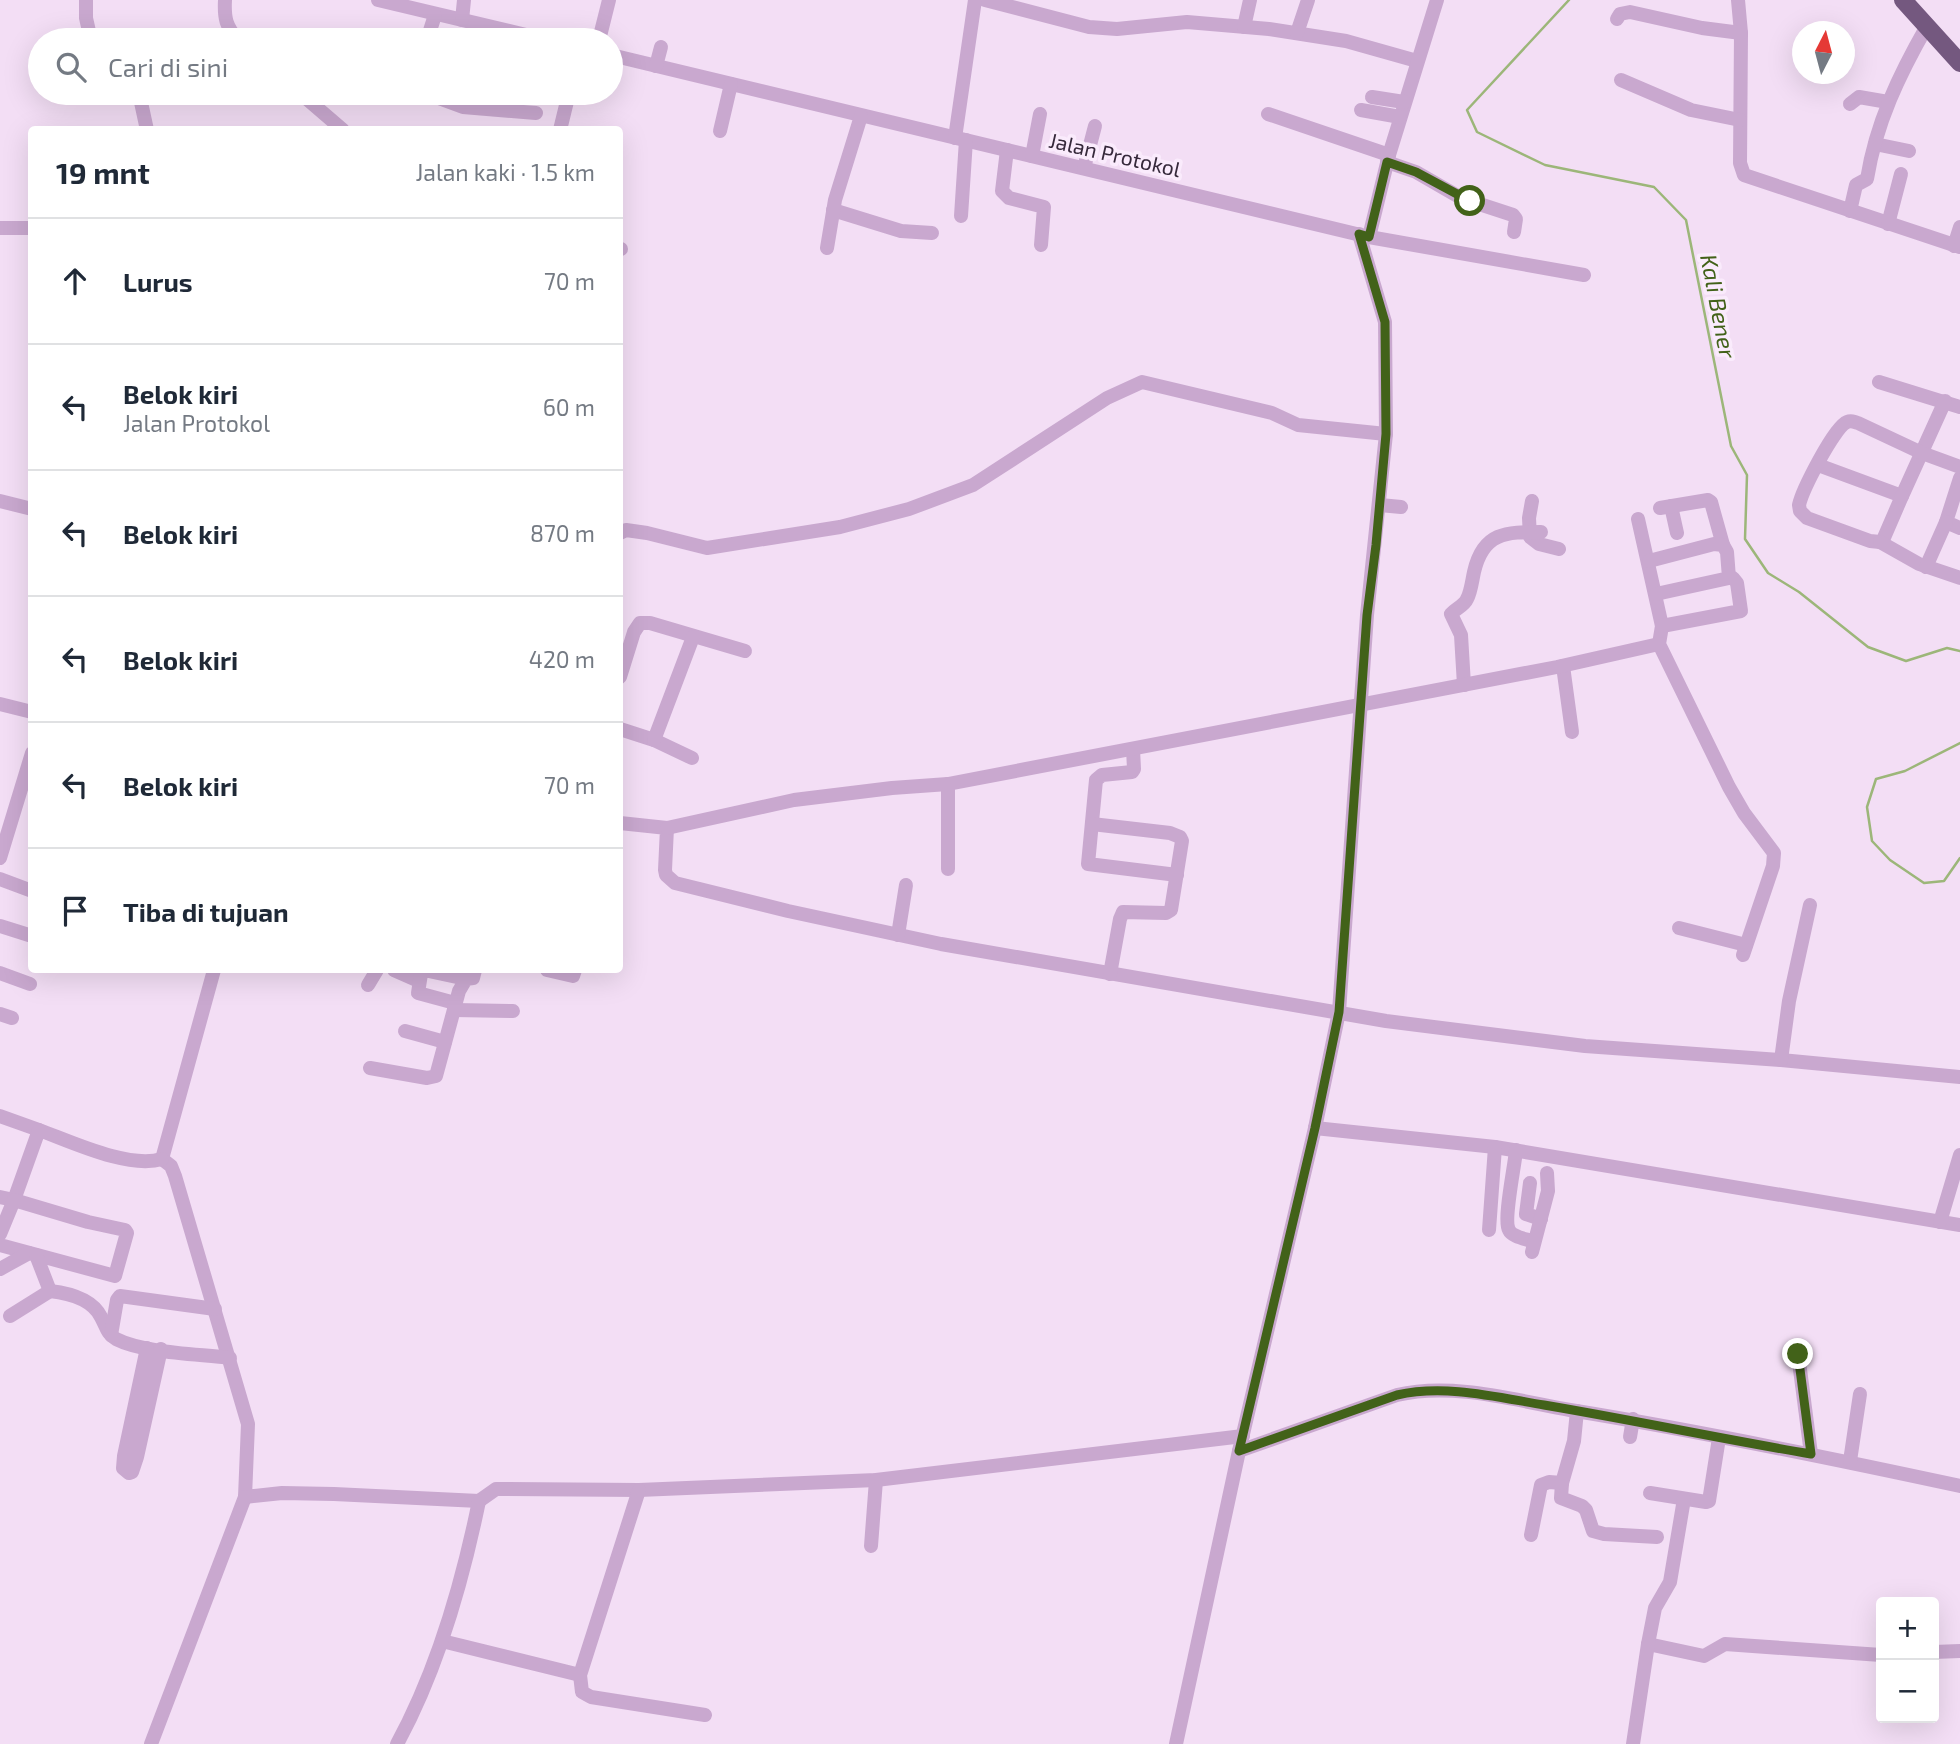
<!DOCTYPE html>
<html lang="id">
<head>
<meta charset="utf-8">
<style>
	:root { --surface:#fff; --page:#f2f2f3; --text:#1f2937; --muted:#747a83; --line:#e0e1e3 }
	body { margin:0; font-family:"Exo 2",sans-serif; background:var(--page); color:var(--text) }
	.controls { position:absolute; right:21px; bottom:21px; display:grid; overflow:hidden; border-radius:7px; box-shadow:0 7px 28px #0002 }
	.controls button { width:63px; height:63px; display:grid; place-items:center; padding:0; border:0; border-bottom:2px solid var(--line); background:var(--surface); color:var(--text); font:35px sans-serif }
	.compass { position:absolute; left:1792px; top:21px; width:63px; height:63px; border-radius:50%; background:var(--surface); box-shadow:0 7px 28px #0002; rotate:6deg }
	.stop { position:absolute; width:21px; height:21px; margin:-16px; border:5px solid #426219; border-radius:50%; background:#fff }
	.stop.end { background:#426219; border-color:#fff; box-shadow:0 2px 7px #0008 }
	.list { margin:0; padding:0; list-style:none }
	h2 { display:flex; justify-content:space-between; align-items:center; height:91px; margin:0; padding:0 28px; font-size:30px }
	h2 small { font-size:23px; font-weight:400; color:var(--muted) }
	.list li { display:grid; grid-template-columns:46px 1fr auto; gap:21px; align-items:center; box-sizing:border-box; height:126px; padding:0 28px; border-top:2px solid var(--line) }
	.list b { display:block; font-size:26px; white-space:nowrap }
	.list p { margin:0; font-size:23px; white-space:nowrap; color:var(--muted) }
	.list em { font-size:23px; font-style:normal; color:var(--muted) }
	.icon { flex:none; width:38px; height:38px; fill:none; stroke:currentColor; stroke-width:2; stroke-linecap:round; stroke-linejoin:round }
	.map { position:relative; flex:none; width:1960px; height:1744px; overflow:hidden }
	.search { position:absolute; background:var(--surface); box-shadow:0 7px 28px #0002; left:28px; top:28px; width:595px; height:77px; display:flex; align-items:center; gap:18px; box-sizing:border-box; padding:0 24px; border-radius:38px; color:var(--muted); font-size:26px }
	.panel { position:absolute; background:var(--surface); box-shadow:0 7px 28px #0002; left:28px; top:126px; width:595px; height:847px; border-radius:7px }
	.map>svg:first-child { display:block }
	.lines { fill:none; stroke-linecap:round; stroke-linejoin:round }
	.stream { stroke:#9cb679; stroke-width:2.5 }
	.minor { stroke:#c9a8cf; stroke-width:14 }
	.major { stroke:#74587f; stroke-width:18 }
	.route { stroke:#426219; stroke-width:9 }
	.labels { text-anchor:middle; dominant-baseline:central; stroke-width:7; stroke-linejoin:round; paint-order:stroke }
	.street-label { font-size:21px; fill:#36293b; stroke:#faebfc }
	.water-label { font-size:23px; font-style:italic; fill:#426219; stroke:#faebfc }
</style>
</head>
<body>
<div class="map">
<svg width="1960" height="1744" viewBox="0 0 1960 1744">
	<rect width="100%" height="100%" fill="#f3def5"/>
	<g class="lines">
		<g class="stream">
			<path d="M 1569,0 L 1467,110 L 1477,132 L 1545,165 L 1654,187 L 1686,220 L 1731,446 L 1747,475 L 1745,539 L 1768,573 L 1799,592 L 1868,647 L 1906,661 L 1947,648 L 1960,651"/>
			<path d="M 1960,743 L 1905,771 L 1876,779 L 1867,807 L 1872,841 L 1890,860 L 1924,883 L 1944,881 L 1960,858"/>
		</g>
		<g class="minor">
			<path d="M 86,0 L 86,18 L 91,40"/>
			<path d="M 225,0 C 224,18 226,27 238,40"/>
			<path d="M 378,0 L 547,40"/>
			<path d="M 985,0 L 1089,27 L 1117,29 L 1187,22 L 1269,29 L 1346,41 L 1417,61"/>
			<path d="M 1738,0 L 1741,33 L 1740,163 L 1744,175 L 1960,247"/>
			<path d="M 1617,19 L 1620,14 L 1630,12 L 1702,28 L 1741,33"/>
			<path d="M 462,20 L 464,0"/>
			<path d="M 1244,27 L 1250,0"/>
			<path d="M 1297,33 L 1308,0"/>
			<path d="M 427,40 L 435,15"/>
			<path d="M 599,40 L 609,0"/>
			<path d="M 611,55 L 1369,237 L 1389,155 L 1437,0"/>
			<path d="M 656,66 L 661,47"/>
			<path d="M 1621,80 L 1691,110 L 1740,120"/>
			<path d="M 139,93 L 147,130"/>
			<path d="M 300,93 L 343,130"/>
			<path d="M 425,93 L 463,107 L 536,113"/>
			<path d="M 1372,97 L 1404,102"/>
			<path d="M 1850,104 L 1859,97 L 1888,102"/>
			<path d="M 1361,110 L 1400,117"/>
			<path d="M 1268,114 L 1389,155"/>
			<path d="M 560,130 L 569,93"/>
			<path d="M 720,131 L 731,84"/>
			<path d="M 955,138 L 975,0"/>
			<path d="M 1875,144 L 1909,151"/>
			<path d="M 1007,150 L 1002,191 L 1009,198 L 1044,207 L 1041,245"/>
			<path d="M 1032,156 L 1040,114"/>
			<path d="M 1387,162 L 1416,172 L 1461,198 L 1513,215 L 1516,219 L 1514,232"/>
			<path d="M 1084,168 L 1095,126"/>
			<path d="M 833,210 L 901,231 L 932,233"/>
			<path d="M 1850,211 L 1856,185 L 1867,179 C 1876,123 1899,75 1927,26"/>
			<path d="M 961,216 L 966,140"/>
			<path d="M 1888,224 L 1901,174"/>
			<path d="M 0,228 L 32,228"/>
			<path d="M 1369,237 L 1584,275"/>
			<path d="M 1954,246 L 1960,227"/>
			<path d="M 827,248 L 835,200 L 861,116"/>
			<path d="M 620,249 L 621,249"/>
			<path d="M 1879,382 L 1960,407"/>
			<path d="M 1818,465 L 1902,496 L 1945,401"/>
			<path d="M 1960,478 L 1946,522 L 1960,528"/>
			<path d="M 1902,496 L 1883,540 L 1880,542 L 1870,541 L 1807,518 L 1800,511 L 1799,505 C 1802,491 1834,427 1847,422 C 1852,420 1853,422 1858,423 L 1922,453 L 1960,467"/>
			<path d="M 0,501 L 32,509"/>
			<path d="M 1532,501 L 1529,518 L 1530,537 L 1539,544 L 1559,549"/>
			<path d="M 1380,505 L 1401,507"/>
			<path d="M 1671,506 L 1677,533"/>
			<path d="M 1660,508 L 1708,500 L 1711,502 L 1723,545"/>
			<path d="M 1638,519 L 1662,626 L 1659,644 L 1729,787 L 1744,813 L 1774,853 L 1773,866 L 1743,955"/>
			<path d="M 620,533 L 626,530 L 647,533 L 707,548 L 840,527 L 909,509 L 973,485 L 1107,398 L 1142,382 L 1272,413 L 1298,425 L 1386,434"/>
			<path d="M 1880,542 L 1919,564 L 1960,578"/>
			<path d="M 1649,561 L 1714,544 L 1723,545 L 1727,552 L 1729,578 L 1656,594"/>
			<path d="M 1926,567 L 1946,522"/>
			<path d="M 1662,626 L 1741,611 L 1737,583 L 1733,578 L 1729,578"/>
			<path d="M 1563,666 L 1572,732"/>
			<path d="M 620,677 L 634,632 L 640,623 L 650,623 L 745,651"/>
			<path d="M 1464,685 L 1461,635 L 1451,614 C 1456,608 1464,606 1467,599 C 1471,592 1472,581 1474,572 C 1483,532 1506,532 1541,532"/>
			<path d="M 0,704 L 32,712"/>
			<path d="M 620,729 L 654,740 L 692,758"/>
			<path d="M 654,740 L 693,637"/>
			<path d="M 1133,749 L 1134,769 L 1132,772 L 1102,775 L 1096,780 L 1088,864 L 1177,875"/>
			<path d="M 948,784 L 948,869"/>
			<path d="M 620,823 L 667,828 L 665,870 L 666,875 L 675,883 L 788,911 L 941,944 L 1386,1021 L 1585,1046 L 1781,1060 L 1960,1077"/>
			<path d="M 1092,824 L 1170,833 L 1180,837 L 1182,841 L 1171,910 L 1166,913 L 1123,912 L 1120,919 L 1110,974"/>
			<path d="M 667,828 L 794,800 L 892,788 L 948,784 L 1557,667 L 1659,644"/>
			<path d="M 0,858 L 32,753"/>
			<path d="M 0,879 L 32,891"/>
			<path d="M 0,926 L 32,936"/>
			<path d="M 1679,928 L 1746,945"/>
			<path d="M 898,935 L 906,885"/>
			<path d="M 214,970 L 162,1159 L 171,1166 L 175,1176 L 248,1424 L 245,1497 L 282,1493 L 334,1494 L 479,1501 L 496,1489 L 639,1490 L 876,1480 L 1243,1436"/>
			<path d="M 394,970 L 419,981"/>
			<path d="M 547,970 L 573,976 L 575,970"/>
			<path d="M 0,973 L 30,984"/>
			<path d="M 368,985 L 377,970"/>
			<path d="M 455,1003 L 418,993 L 421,974 L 424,970 L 466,979"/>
			<path d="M 454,1010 L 513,1011"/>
			<path d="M 0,1014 L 12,1018"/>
			<path d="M 405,1031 L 445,1042"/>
			<path d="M 1781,1060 L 1789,1001 L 1810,905"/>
			<path d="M 370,1068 L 427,1078 L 436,1076 L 459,991 L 466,979 L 473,978 L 475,970"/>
			<path d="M 0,1116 L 39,1130"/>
			<path d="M 1315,1128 L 1495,1147 L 1960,1225"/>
			<path d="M 1516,1150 C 1515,1165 1503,1220 1509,1230 C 1512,1237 1527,1239 1534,1242"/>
			<path d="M 1530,1183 L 1526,1214 L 1541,1219"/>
			<path d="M 0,1197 L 14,1200 L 39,1130 C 72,1142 128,1169 162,1159"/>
			<path d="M 1940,1222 L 1960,1155"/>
			<path d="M 1489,1230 L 1495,1147"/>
			<path d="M 0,1234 L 14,1200 L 88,1222 L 125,1230 L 127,1233 L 115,1276 L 0,1245"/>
			<path d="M 1532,1252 L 1548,1191 L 1547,1173"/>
			<path d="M 0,1269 L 29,1253"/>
			<path d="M 50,1291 C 68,1293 92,1299 101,1317 C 106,1326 107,1334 116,1339 C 143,1353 199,1354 230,1358"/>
			<path d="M 10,1316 L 50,1291 L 36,1255"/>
			<path d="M 111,1335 L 117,1300 L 120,1296 L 215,1309"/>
			<path d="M 147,1348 L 124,1456 L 123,1468 L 129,1473 L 132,1472 L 137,1457 L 161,1349"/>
			<path d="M 1798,1354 L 1811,1454"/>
			<path d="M 1630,1437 L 1633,1419"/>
			<path d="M 1239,1451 L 1397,1395 C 1452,1382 1514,1400 1570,1410 C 1700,1431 1830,1458 1960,1486"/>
			<path d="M 1850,1461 L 1860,1394"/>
			<path d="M 1562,1483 L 1561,1498 L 1582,1506 L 1586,1510 L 1593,1531 L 1604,1534 L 1657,1537"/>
			<path d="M 639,1490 L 580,1675 L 582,1692 L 591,1697 L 705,1715"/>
			<path d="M 1650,1493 L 1706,1502 L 1709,1501 L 1719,1438"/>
			<path d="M 1531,1535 L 1541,1485 L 1549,1482 L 1562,1483 L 1574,1441 L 1577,1411"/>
			<path d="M 871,1546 L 876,1480"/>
			<path d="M 442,1641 L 580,1675"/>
			<path d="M 1648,1644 L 1704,1656 L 1725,1644 L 1881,1655"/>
			<path d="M 1934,1652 L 1960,1651"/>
			<path d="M 151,1744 L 245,1497"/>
			<path d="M 397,1744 C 438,1669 462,1584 479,1501"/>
			<path d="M 1176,1744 L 1239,1451 L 1315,1128 L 1339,1012 L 1367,615 L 1386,434 L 1385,322 L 1359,234"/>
			<path d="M 1633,1744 L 1648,1644 L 1655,1608 L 1670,1582 L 1684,1499"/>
		</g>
		<path class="major" d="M 1903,0 L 1960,63"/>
	</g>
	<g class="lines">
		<path class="route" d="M 1470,201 L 1416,172 L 1387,162 L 1369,237 L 1359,234 L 1385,322 L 1386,434 L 1376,545 L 1367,615 L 1339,1012 L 1315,1128 L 1239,1451 L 1397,1395 C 1445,1384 1496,1397 1544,1405 C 1633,1420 1722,1439 1811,1454 L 1798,1354"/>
	</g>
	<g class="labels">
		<g class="street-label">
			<text transform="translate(1115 154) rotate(13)">Jalan Protokol</text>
		</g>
		<g class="water-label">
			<text transform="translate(1719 306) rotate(79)">Kali Bener</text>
		</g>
	</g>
</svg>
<div class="controls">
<button>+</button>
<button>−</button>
</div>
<svg class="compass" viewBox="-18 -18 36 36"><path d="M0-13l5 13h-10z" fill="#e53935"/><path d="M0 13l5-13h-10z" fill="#747a83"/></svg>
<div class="stop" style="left:1470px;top:201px"></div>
<div class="stop end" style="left:1798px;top:1354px"></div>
<div class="search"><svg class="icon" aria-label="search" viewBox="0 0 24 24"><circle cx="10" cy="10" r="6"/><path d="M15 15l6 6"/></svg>Cari di sini</div>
<section class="panel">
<h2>19 mnt<small>Jalan kaki · 1.5 km</small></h2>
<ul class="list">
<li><svg class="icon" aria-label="ahead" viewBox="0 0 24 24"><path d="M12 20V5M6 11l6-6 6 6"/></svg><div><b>Lurus</b></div><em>70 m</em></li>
<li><svg class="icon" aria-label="left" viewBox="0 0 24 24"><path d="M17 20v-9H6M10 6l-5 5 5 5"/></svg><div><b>Belok kiri</b><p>Jalan Protokol</p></div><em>60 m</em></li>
<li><svg class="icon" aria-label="left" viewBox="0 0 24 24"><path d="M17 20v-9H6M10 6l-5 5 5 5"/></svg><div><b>Belok kiri</b></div><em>870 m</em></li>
<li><svg class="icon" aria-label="left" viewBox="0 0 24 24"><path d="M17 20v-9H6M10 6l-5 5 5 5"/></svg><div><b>Belok kiri</b></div><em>420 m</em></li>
<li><svg class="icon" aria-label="left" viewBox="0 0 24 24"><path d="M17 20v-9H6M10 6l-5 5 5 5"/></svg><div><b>Belok kiri</b></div><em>70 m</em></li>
<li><svg class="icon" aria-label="arrive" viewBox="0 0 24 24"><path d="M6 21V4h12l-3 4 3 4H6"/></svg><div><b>Tiba di tujuan</b></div></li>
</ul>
</section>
</div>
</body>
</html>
